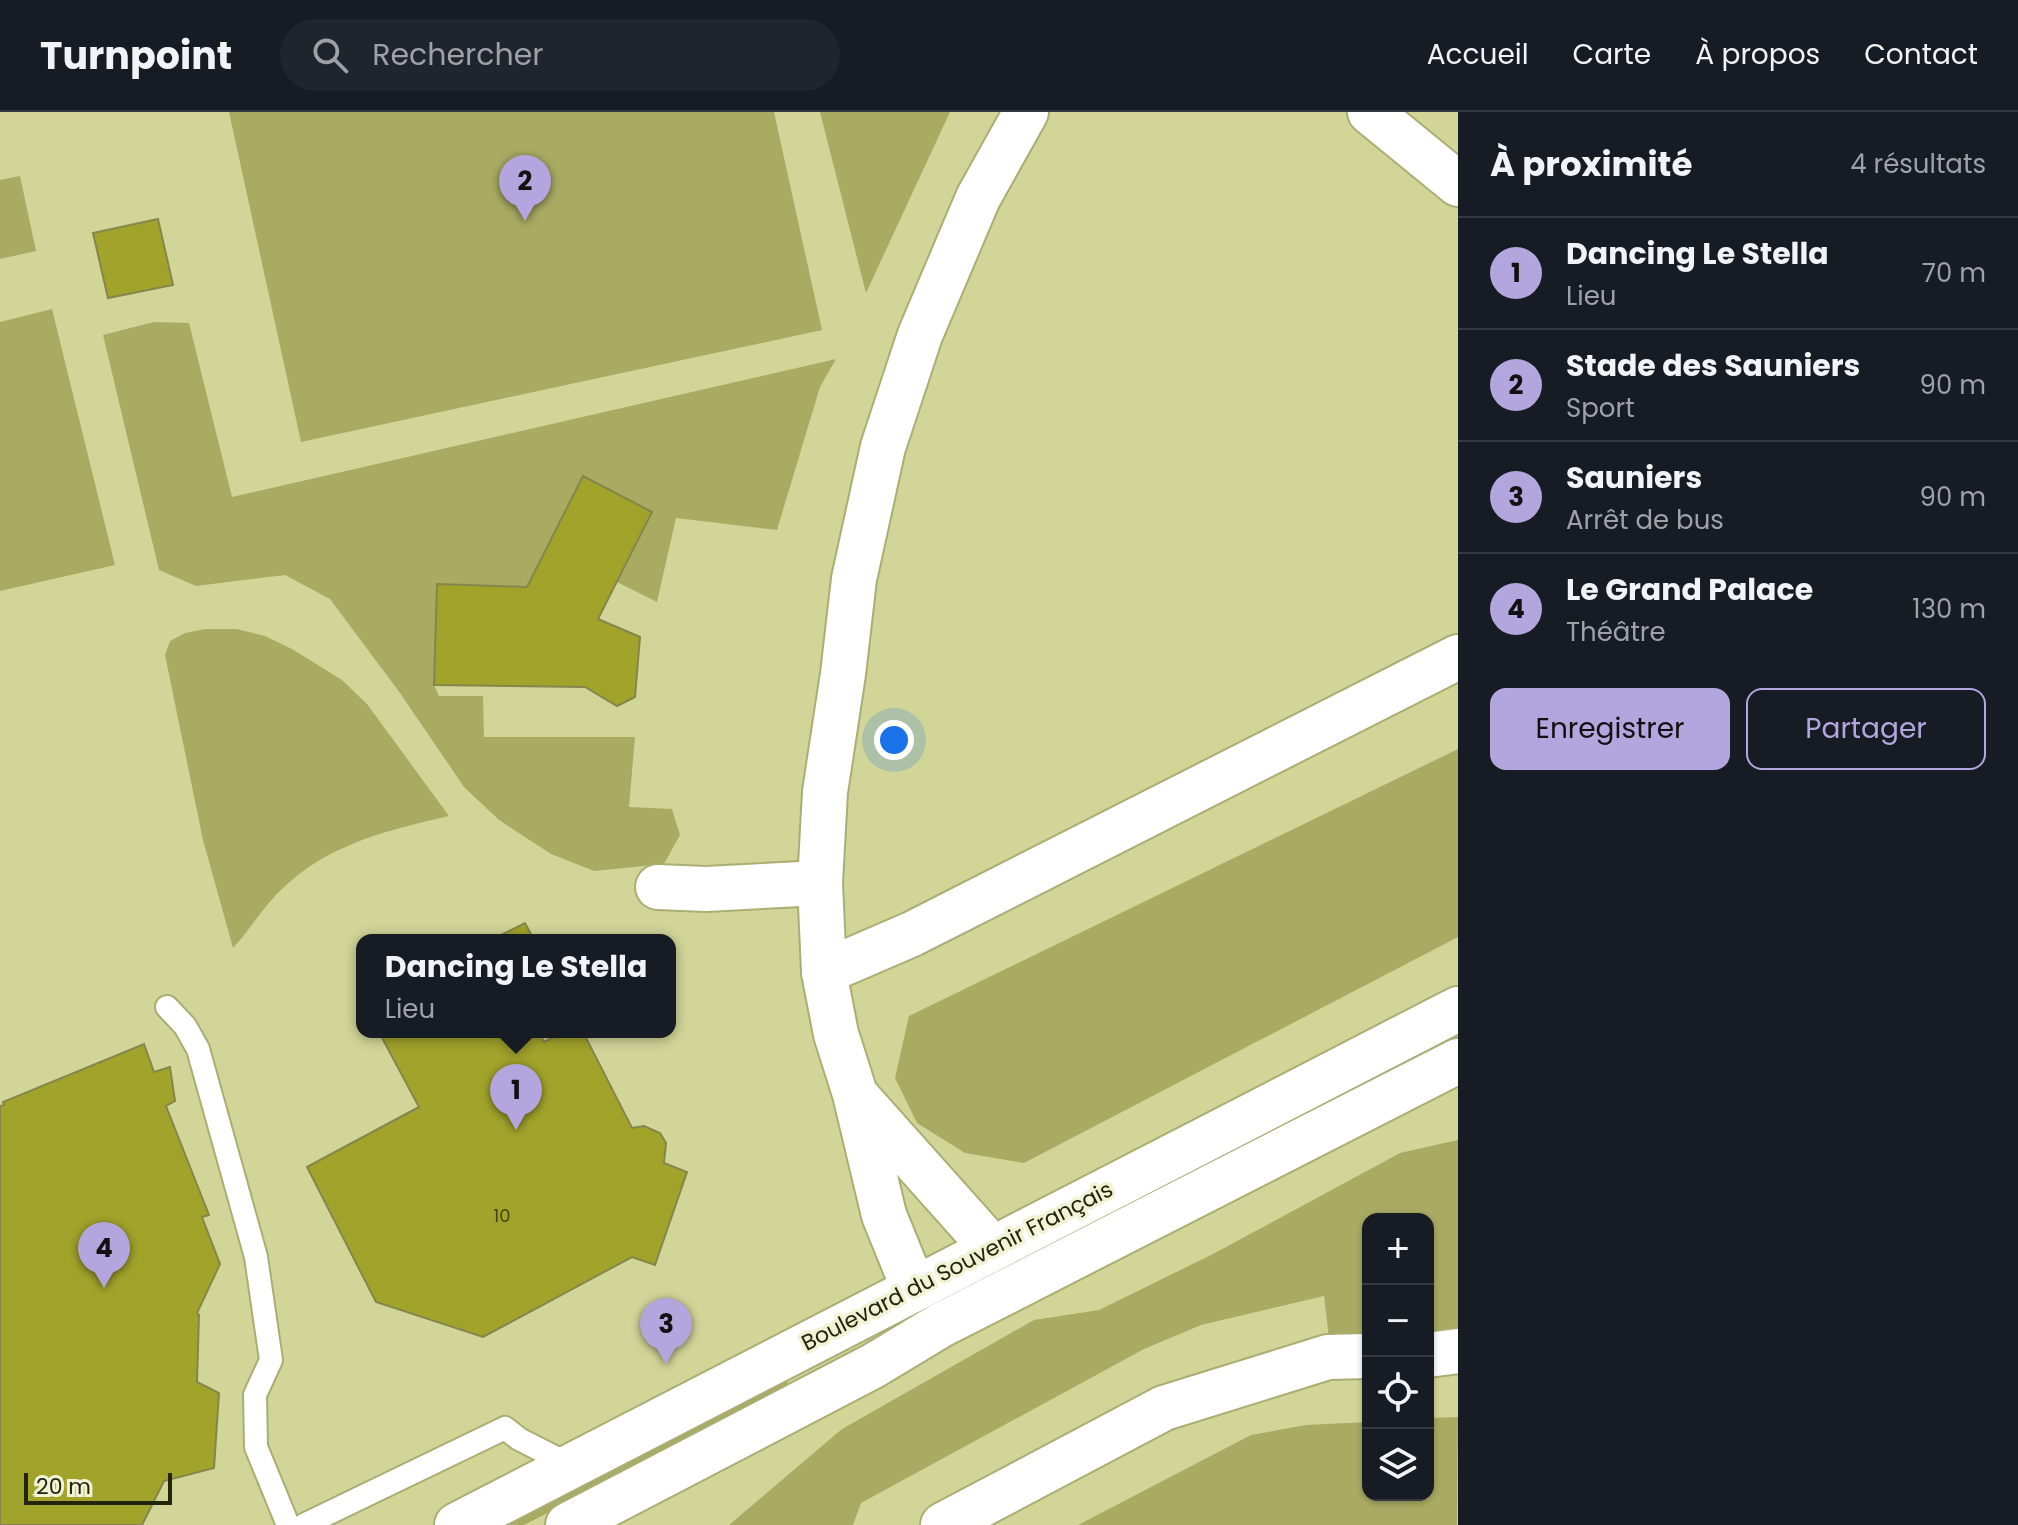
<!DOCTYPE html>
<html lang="fr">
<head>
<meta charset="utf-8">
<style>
	:root { --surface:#171b24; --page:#20242c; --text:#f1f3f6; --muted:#9ea1a6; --line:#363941; --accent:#b3a6de }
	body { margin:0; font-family:Poppins,sans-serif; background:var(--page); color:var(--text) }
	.controls { position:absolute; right:24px; bottom:24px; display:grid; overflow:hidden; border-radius:16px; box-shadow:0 2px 6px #0004 }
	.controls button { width:72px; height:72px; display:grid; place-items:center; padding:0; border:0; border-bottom:2px solid var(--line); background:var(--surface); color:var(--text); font:40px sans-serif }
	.scale { position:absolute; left:24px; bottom:20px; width:148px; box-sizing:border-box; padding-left:8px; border:4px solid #23240c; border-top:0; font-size:22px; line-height:28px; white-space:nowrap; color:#23240c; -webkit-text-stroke:6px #f1f3d5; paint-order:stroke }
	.you { position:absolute; left:894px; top:628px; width:28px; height:28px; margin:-20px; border:6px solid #fff; border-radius:50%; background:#1a73e8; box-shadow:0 0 0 12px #1a73e833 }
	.badge { display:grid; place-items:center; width:52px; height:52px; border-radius:50%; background:var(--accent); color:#111; font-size:26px; font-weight:700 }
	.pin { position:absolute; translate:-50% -66px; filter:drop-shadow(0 2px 4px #0008) }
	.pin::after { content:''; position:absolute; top:42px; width:28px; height:24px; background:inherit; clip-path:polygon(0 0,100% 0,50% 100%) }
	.popup { position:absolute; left:356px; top:822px; width:320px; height:104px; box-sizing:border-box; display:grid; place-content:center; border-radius:16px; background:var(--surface); filter:drop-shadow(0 2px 6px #0005); font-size:26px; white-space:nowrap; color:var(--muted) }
	.popup b { font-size:30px; color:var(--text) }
	.popup::after { content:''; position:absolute; left:50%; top:100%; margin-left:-16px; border:16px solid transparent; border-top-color:var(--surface) }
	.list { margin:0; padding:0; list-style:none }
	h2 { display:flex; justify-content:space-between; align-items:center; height:104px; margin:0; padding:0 32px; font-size:34px }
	h2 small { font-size:26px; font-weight:400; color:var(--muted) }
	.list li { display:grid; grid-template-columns:52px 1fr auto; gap:24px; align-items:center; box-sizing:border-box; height:112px; padding:0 32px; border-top:2px solid var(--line) }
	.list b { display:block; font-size:30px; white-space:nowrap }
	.list p { margin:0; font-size:26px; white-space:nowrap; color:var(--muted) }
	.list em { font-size:26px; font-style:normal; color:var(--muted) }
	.actions { display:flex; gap:16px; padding:24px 32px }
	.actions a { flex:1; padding:18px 0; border:2px solid var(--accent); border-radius:16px; text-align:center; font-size:28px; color:var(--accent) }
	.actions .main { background:var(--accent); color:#111 }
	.icon { flex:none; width:44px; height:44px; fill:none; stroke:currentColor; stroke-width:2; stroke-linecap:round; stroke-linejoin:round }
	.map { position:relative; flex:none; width:1458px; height:1413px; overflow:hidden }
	header { display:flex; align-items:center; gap:48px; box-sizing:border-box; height:112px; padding:0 40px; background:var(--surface); border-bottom:2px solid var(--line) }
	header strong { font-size:38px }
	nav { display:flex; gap:44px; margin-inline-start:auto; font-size:28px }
	.search { width:560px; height:72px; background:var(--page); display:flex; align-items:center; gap:20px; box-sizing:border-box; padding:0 28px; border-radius:44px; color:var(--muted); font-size:30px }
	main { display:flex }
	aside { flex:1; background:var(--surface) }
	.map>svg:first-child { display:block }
	.green { fill:#a9ab63 }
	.building { fill:#a2a32b; stroke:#84864c; stroke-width:2 }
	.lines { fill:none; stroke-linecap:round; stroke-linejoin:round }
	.service-casing { stroke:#abad73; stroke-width:26 }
	.minor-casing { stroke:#abad73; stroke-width:48 }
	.secondary-casing { stroke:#abad73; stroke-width:48 }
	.service { stroke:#fff; stroke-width:22 }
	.minor { stroke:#fff; stroke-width:44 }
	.secondary { stroke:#fff; stroke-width:44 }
	.labels { text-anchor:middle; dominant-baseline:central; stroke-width:7; stroke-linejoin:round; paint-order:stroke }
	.number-label { font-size:18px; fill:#434414 }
	.street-label { font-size:22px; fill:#23240c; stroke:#f1f3d5 }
</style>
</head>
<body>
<header>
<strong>Turnpoint</strong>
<div class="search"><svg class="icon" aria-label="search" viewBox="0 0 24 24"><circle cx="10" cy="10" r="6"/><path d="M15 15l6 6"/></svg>Rechercher</div>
<nav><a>Accueil</a><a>Carte</a><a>À propos</a><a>Contact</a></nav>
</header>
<main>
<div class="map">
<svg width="1458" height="1413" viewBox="0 0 1458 1413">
	<rect width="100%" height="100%" fill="#d2d598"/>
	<g class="green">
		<path d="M 229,0 L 774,0 L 822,218 L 301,330 Z"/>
		<path d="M 820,0 L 950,0 L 866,181 Z"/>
		<path d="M 20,64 L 36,139 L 0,147 L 0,68 Z"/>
		<path d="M 52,197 L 115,453 L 0,479 L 0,210 Z"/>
		<path d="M 154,210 L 189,211 L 232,385 L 836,247 L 820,275 L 777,418 L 676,406 L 657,490 L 617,470 L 652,400 L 584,364 L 527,475 L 437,473 L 434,573 L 439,584 L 483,584 L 484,625 L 635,625 L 629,695 L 672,697 L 680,723 L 664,752 L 594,759 L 551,742 L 499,708 L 464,675 L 400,581 L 330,487 L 285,463 L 196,474 L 159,458 L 103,223 Z"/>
		<path d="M 205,517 L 237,517 L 265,524 L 292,537 L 342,568 L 367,592 L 449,704 C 380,720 316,735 268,792 C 256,806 246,822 233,836 L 203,728 L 165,543 L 170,529 L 185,521 Z"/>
		<path d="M 1458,637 L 1458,825 L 1024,1051 L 965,1041 L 917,1011 L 895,966 L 909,904 Z"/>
		<path d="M 1458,1028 L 1458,1221 L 1428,1224 L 1428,1107 L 1368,1107 L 1368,1231 L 1330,1235 L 1324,1184 L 1201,1213 L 1144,1237 L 861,1391 L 853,1413 L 729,1413 L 842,1317 L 1034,1208 L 1099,1198 L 1213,1142 L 1400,1041 Z"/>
		<path d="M 785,1266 L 791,1277 L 524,1413 L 491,1413 Z"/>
		<path d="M 1458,1305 L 1457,1413 L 1078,1413 L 1251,1323 L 1306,1313 L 1368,1310 L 1368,1383 L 1428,1383 L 1428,1306 Z"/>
	</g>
	<g class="building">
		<path d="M 158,107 L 173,173 L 108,186 L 93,121 Z"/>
		<path d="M 583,364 L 652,400 L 598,507 L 640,525 L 635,585 L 617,594 L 585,575 L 434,573 L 437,472 L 527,475 Z"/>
		<path d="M 525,811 L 534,828 L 491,828 Z"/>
		<path d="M 379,920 L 539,920 L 544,930 L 564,920 L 583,920 L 632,1016 L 644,1014 L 660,1021 L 666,1031 L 664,1051 L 687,1060 L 655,1153 L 632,1145 L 483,1225 L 376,1190 L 307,1055 L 419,995 Z"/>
		<path d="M 144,932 L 154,960 L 170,955 L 175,989 L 166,994 L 209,1103 L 202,1105 L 220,1152 L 197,1201 L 199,1203 L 197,1270 L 219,1281 L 214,1356 L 164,1369 L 142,1413 L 0,1413 L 0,994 L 4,993 L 3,990 Z"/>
	</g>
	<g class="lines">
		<defs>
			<g id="service">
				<path d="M 167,895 L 185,914 L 198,937 L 256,1145 L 271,1248 L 255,1283 L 256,1335 L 288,1413"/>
				<path d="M 304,1413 L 505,1316 L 519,1327 L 572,1354"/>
			</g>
			<g id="minor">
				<path d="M 1370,0 L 1458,72"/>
				<path d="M 658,775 L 706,777 L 820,771"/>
				<path d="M 824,860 L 912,822 L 1458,545"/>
				<path d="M 859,987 L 992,1136"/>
				<path d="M 914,1177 L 884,1103 L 855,982 L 836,922 L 824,860 L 820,771 L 825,680 L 843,562 L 854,467 L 883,335 L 920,223 L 978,86 L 1026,0"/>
				<path d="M 1428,1243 L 1458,1239"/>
				<path d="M 943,1413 L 1164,1296 L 1328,1245 L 1368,1244"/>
			</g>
			<g id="secondary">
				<path d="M 457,1413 L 1458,897"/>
				<path d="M 568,1413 L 873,1254 L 941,1213 L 1458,949"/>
			</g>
		</defs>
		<use href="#service" class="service-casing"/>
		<use href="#minor" class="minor-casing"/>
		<use href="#secondary" class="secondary-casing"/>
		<use href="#service" class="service"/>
		<use href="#minor" class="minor"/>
		<use href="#secondary" class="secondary"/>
	</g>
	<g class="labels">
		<g class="number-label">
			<text x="502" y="1103">10</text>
		</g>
		<g class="street-label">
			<text transform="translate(957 1154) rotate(-27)">Boulevard du Souvenir Français</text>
		</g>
	</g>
</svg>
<div class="controls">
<button>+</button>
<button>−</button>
<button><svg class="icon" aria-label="locate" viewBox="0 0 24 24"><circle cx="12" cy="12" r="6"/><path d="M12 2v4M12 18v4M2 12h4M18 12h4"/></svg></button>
<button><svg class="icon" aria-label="layers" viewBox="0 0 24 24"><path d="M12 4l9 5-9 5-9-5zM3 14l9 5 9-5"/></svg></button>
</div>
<div class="scale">20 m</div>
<div class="you"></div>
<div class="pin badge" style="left:516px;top:1018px">1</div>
<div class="popup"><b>Dancing Le Stella</b>Lieu</div>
<div class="pin badge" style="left:525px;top:109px">2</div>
<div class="pin badge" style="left:666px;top:1252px">3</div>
<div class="pin badge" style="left:104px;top:1176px">4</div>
</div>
<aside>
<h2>À proximité<small>4 résultats</small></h2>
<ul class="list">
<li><span class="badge">1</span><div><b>Dancing Le Stella</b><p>Lieu</p></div><em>70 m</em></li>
<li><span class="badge">2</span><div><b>Stade des Sauniers</b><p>Sport</p></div><em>90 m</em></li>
<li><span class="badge">3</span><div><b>Sauniers</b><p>Arrêt de bus</p></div><em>90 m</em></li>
<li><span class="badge">4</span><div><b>Le Grand Palace</b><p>Théâtre</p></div><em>130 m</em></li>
</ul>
<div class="actions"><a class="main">Enregistrer</a><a>Partager</a></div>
</aside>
</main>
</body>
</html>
